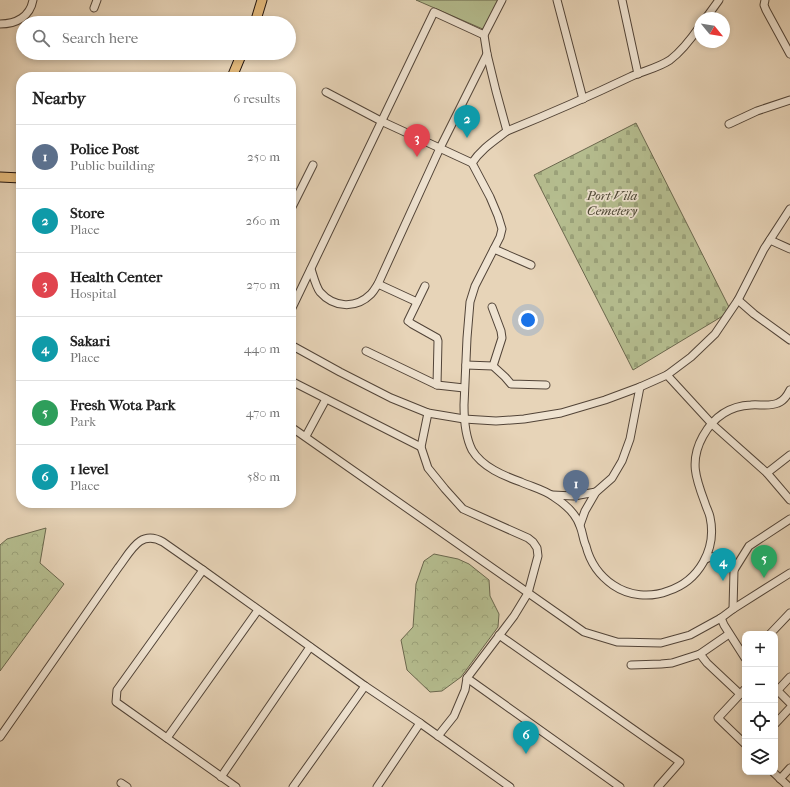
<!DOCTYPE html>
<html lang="en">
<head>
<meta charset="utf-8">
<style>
	:root { --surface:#fff; --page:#f6f6f6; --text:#222; --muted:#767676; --line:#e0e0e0; --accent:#0b8043 }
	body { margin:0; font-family:"IM FELL French Canon",serif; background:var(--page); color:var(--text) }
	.controls { position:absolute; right:12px; bottom:12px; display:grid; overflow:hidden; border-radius:8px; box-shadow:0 2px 6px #0003 }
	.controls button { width:36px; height:36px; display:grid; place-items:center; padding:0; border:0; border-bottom:1px solid var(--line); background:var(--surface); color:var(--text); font:20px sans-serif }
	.compass { position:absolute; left:694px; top:12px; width:36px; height:36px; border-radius:50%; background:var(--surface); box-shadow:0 2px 6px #0003; rotate:120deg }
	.you { position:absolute; left:528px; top:320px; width:14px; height:14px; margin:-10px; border:3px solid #fff; border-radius:50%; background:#1a73e8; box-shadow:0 0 0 6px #1a73e833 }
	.badge { display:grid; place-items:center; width:26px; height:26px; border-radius:50%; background:var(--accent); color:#fff; font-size:13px; font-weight:700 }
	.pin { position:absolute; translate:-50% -33px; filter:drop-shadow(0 1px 2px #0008) }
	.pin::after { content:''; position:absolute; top:21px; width:14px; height:12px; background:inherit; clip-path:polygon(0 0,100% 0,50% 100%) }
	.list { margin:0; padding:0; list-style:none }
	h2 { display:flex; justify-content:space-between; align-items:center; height:52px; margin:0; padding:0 16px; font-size:17px }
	h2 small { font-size:13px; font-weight:400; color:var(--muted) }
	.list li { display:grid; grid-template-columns:26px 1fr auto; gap:12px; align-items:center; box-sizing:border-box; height:64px; padding:0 16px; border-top:1px solid var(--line) }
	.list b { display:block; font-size:15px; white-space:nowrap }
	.list p { margin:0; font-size:13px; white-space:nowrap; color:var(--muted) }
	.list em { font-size:13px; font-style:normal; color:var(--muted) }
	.icon { flex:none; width:22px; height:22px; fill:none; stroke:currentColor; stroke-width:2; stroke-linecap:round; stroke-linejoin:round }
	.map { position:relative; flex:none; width:790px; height:787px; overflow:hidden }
	.search { position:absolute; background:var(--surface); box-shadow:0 2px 6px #0003; left:16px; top:16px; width:280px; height:44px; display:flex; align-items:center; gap:10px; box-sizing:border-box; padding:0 14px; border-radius:22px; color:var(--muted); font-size:15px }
	.panel { position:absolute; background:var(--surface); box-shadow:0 2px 6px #0003; left:16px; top:72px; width:280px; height:436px; border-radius:16px }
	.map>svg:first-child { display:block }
	.grass { fill:#b5bd8f; stroke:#6b684e }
	.forest { fill:url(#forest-crowns); stroke:#6b684e }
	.cemetery { fill:url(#cemetery-stones); stroke:#6b684e }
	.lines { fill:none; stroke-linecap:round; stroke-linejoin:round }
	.minor-casing { stroke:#524438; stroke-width:9 }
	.major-casing { stroke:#21140e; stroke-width:11 }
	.minor { stroke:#efe3d1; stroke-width:7 }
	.major { stroke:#e4ba7c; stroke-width:9 }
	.labels { text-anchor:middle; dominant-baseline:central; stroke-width:3.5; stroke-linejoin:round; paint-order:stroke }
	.park-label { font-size:13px; font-style:italic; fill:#4d4735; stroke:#efe3d1 }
</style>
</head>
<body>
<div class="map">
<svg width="790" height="787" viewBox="0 0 790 787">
	<defs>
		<pattern id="forest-crowns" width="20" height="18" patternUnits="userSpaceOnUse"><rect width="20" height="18" fill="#b5bd8f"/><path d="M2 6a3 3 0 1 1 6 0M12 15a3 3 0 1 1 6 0" fill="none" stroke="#9ba27a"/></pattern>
		<pattern id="cemetery-stones" width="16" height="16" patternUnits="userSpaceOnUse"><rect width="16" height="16" fill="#b5bd8f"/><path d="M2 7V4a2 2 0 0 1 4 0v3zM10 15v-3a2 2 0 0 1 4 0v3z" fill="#9ba27a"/></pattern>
	</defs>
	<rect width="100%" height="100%" fill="#e7d4b8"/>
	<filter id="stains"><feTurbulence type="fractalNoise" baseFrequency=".005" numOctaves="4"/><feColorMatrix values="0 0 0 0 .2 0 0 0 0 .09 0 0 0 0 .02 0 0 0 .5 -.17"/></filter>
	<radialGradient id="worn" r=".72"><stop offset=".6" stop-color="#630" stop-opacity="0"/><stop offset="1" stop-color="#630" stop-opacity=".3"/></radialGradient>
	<path class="grass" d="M 416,0 L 500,0 L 485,30 Z"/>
	<g class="forest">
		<path d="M 46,528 L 40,563 L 64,584 L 0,671 L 0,545 L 7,539 Z"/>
		<path d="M 434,554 L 458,559 L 469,564 L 489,580 L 490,596 L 499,614 L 498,627 L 461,677 L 442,691 L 430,692 L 407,670 L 401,640 L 413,627 L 416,584 L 424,561 Z"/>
	</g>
	<path class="cemetery" d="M 636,123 L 731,311 L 633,370 L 534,175 Z"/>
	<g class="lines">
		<defs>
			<g id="minor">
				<path d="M 557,0 L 583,99"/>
				<path d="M 622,0 L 638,74"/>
				<path d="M 765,0 L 764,5 L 766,10 L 790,54"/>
				<path d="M 94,8 L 97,0"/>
				<path d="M 706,18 L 719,0"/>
				<path d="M 0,24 C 16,24 30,17 33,0"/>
				<path d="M 326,92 L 381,121 L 472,163 C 481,149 494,141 507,131 L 496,91 L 487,54 L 484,35 L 502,0"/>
				<path d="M 729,124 L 757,111 L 790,100"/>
				<path d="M 507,131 C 549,114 590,96 630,77 C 643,71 658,68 670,60 C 682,51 691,39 700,26"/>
				<path d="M 472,163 L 490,197 L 498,216 L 502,229 L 500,237 L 475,286 L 470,302 L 467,338 L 464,405 C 464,419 466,438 472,450 C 482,467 504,476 521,482 C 532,487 545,490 554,497 C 565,504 576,514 580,526 C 583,533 583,540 586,546 C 590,562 600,576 613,585 C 629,596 650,598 668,591 C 699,581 717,549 710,517 C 709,512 706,507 705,503 C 696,479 689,461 703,436 C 713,418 729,406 751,405 C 759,404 769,407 778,403 C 783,401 787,396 790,390"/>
				<path d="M 291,209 L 313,165"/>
				<path d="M 770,240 L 790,249"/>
				<path d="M 494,249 L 531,265"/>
				<path d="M 311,269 C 313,275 316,287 320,292 C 334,308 356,309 371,294 C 374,291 376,287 378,284 L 440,148 L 487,54"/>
				<path d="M 378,284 L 417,302"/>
				<path d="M 425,286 L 408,321 L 412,324 L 437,338 L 438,341 L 437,385"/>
				<path d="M 738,300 L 754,314 L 790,340"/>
				<path d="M 492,307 L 501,331 L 502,338 L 493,366"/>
				<path d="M 291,310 L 434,12 L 484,35"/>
				<path d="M 291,345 L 340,372 L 391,398 L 428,413 L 464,419 L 496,421 L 524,419 L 561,413 L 605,400 L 640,387 L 667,375 L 691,357 L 715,334 L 738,300 L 764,249 L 790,209"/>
				<path d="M 366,351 L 437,385 L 464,388"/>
				<path d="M 466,365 L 493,366 L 505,377 L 511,384 L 546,385"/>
				<path d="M 667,375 L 712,424 L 767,473"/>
				<path d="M 291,381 L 421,447"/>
				<path d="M 428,413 L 421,447 L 428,468 L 445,489 L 463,509 L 528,538 L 533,542 L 537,548 L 538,556 L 528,593 L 514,616 L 467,678 L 620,787"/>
				<path d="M 291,427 L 584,632 L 617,642 L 661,643 L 690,635 L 721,618 L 733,609 L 790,573"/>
				<path d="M 306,436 L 326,399"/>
				<path d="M 790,455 L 767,473 L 790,500"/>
				<path d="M 552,495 L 574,496 L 596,492"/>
				<path d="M 580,525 L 585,511 L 596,492 L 612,478 L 622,461 L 630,439 L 640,387"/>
				<path d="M 706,559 C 719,552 726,559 734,570"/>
				<path d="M 203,570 L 117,690 L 116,702 L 236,787"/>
				<path d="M 733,609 L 734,570 L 749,546 L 790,519"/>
				<path d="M 721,618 L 724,625 L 745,658"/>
				<path d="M 729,634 L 700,654 L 707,663 L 740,694"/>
				<path d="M 770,634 L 790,613"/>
				<path d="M 499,635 L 680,762 L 658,787"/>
				<path d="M 631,665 L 661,664 L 672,663 L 700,654"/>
				<path d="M 775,688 L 790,703"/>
				<path d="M 745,689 L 718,718 L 745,744"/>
				<path d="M 777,691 L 790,677"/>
				<path d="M 775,724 L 790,708"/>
				<path d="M 438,736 L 454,716 L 465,690 L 467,678"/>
				<path d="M 0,737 L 118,568 C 131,551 140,529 163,542 L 203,570 L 365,686 L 420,723 L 510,787"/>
				<path d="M 167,738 L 258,610"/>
				<path d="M 773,772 L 789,787"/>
				<path d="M 221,777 L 310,647"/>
				<path d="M 780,779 L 790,768"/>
				<path d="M 121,783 L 127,787"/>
				<path d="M 293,787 L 365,686"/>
				<path d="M 377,787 L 420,723"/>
			</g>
			<g id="major">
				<path d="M 255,23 L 262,0"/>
				<path d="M 232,77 L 242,53"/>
				<path d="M 0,177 L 21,178"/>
			</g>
		</defs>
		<use href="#minor" class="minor-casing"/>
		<use href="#major" class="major-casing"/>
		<use href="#minor" class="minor"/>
		<use href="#major" class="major"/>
	</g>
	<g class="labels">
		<g class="park-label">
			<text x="612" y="195">Port Vila<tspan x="612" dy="15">Cemetery</tspan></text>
		</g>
	</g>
	<rect width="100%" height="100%" filter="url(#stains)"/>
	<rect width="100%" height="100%" fill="url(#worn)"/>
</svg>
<div class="controls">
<button>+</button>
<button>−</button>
<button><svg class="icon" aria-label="locate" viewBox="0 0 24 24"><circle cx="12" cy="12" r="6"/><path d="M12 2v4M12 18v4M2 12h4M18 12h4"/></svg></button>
<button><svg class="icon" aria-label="layers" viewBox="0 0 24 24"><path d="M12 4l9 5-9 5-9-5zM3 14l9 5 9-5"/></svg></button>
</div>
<svg class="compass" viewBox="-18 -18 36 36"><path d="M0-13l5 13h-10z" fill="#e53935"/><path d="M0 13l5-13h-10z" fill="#767676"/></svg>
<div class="you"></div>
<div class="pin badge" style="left:576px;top:503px;background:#5c6f8a">1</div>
<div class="pin badge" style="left:467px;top:138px;background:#0f9aa8">2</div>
<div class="pin badge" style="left:417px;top:157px;background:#e0444e">3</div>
<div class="pin badge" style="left:723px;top:581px;background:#0f9aa8">4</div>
<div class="pin badge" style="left:764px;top:578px;background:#2e9e5b">5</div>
<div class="pin badge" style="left:526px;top:754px;background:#0f9aa8">6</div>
<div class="search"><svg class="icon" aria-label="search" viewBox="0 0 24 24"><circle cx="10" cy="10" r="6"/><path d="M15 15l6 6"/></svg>Search here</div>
<section class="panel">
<h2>Nearby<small>6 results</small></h2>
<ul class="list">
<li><span class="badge" style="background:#5c6f8a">1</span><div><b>Police Post</b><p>Public building</p></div><em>250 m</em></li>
<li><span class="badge" style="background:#0f9aa8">2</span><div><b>Store</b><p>Place</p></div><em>260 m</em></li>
<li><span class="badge" style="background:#e0444e">3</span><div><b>Health Center</b><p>Hospital</p></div><em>270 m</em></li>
<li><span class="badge" style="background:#0f9aa8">4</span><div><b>Sakari</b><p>Place</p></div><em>440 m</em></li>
<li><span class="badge" style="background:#2e9e5b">5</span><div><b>Fresh Wota Park</b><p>Park</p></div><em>470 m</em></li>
<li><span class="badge" style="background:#0f9aa8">6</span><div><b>1 level</b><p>Place</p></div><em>580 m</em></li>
</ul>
</section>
</div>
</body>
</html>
